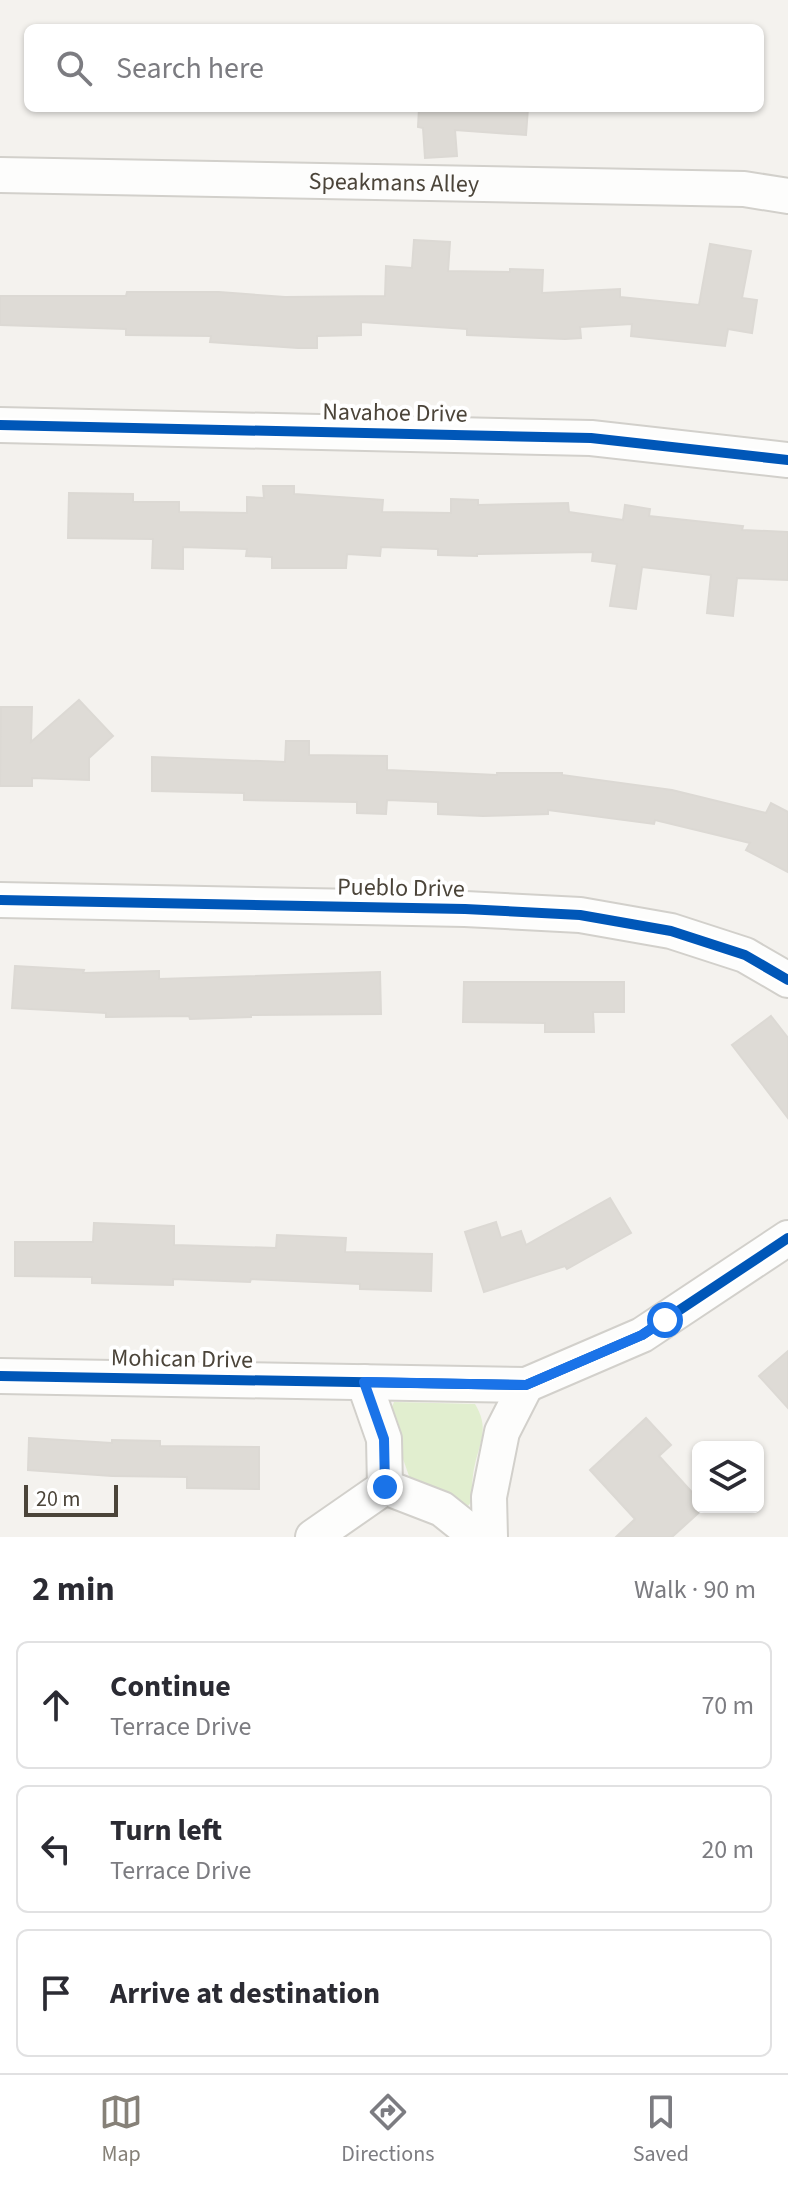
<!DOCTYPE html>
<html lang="en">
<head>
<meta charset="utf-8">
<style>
	:root { --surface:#fff; --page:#f7f7f7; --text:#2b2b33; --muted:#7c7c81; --line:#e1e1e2; --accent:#868178 }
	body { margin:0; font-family:"Source Sans 3",sans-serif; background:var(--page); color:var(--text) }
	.controls { position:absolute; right:24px; bottom:24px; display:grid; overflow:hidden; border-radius:12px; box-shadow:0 2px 6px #0004 }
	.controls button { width:72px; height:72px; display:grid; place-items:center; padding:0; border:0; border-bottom:2px solid var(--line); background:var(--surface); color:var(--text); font:40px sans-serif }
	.scale { position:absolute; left:24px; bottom:20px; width:94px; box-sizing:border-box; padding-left:8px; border:4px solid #4b4439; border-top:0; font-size:22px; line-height:28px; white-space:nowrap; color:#4b4439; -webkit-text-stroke:6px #fff; paint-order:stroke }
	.stop { position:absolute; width:24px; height:24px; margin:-18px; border:6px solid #1a73e8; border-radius:50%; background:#fff }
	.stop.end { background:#1a73e8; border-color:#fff; box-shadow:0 2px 8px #0008 }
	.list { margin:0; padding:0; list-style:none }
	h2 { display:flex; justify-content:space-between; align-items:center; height:104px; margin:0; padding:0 32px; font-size:34px }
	h2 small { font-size:26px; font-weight:400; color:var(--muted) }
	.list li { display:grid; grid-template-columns:52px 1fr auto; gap:24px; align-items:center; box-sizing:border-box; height:128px; margin:0 16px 16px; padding:0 16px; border:2px solid var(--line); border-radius:12px }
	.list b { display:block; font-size:30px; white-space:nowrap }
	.list p { margin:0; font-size:26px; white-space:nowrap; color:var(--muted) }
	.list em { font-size:26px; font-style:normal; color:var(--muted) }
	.icon { flex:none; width:44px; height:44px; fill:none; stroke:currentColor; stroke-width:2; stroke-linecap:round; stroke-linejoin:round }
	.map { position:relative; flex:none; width:788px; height:1537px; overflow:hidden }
	.search { position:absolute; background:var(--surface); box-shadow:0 2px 6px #0004; left:24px; right:24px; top:24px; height:88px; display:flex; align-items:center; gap:20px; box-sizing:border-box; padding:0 28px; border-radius:12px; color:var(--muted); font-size:30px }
	.sheet { height:536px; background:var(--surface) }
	nav { display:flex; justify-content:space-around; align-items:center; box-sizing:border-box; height:112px; border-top:2px solid var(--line); background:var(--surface); font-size:22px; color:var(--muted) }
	nav a { display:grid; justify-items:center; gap:4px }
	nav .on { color:var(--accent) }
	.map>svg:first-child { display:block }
	.green { fill:#e1eecf }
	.building { fill:#dedbd6; stroke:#dcd9d4; stroke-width:2 }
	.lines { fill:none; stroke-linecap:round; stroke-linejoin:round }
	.minor-casing { stroke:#d2d0cb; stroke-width:38 }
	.minor { stroke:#fdfdfc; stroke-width:34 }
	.cycleway-casing { stroke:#fff; stroke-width:15 }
	.cycleway { stroke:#0057b8; stroke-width:10 }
	.route { stroke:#1a73e8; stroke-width:10 }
	.labels { text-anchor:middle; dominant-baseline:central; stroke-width:8; stroke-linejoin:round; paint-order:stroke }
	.street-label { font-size:24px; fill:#4b4439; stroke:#fff }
</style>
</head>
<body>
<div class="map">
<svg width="788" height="1537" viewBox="0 0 788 1537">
	<rect width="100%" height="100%" fill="#f4f2ee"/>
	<path class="green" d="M 394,1402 L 475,1404 C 489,1427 481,1440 475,1464 C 472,1476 472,1490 471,1502 L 468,1506 L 441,1491 L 417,1484 L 409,1476 L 403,1459 L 402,1436 L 392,1407 Z"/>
	<g class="building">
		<path d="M 419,108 L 528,108 L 526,135 L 455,130 L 457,156 L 425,158 L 423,128 L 418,127 Z"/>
		<path d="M 414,240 L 450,242 L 448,271 L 510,272 L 510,269 L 543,270 L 542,293 L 620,289 L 620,297 L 699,305 L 710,244 L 751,251 L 742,298 L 757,300 L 752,333 L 728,329 L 725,346 L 631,336 L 632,324 L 580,327 L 581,338 L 565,339 L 467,335 L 467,329 L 361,322 L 361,335 L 317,336 L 317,348 L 298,348 L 210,342 L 211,336 L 126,335 L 126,329 L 0,325 L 0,296 L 126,296 L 127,292 L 219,292 L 285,297 L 385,296 L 386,266 L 412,268 Z"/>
		<path d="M 263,486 L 294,486 L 294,494 L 383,500 L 382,512 L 451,513 L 451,499 L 478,500 L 478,505 L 568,503 L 569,512 L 623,520 L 625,505 L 650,509 L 649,516 L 743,526 L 742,530 L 788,532 L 788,580 L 737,578 L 733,616 L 707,613 L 711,575 L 642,567 L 636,609 L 610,606 L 617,564 L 592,561 L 593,552 L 477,554 L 477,556 L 438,555 L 438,549 L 381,547 L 380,556 L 347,554 L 346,568 L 272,568 L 272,557 L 246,556 L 247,549 L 183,547 L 183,569 L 152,568 L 153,539 L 68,538 L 69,493 L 133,494 L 133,502 L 179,502 L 179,512 L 247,513 L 247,497 L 264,498 Z"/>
		<path d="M 79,700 L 113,736 L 89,758 L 89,780 L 32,778 L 32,786 L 0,786 L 1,707 L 32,707 L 31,742 Z"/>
		<path d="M 286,741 L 309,741 L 309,755 L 387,756 L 387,770 L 497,775 L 497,773 L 562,773 L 562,775 L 672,790 L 766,813 L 771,803 L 788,812 L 788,872 L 746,850 L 750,843 L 655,820 L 654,824 L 548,810 L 548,814 L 483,816 L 438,814 L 438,802 L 387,800 L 386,814 L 357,813 L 357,802 L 244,800 L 244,793 L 152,791 L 152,757 L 285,762 Z"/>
		<path d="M 15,966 L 84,970 L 83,973 L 159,971 L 159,979 L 380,972 L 381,1014 L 251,1015 L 251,1017 L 190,1019 L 189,1016 L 106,1017 L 106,1013 L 12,1008 Z"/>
		<path d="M 464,982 L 624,982 L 624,1012 L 593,1012 L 594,1032 L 545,1032 L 545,1023 L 463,1022 Z"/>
		<path d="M 771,1016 L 788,1038 L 788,1118 L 732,1045 Z"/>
		<path d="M 610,1198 L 631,1233 L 567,1269 L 565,1266 L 484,1292 L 465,1232 L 496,1222 L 501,1238 L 521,1231 L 526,1245 Z"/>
		<path d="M 94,1223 L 174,1226 L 174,1245 L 276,1248 L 277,1235 L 346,1238 L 345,1252 L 432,1254 L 431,1291 L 360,1289 L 360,1284 L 251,1279 L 250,1282 L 173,1279 L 173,1285 L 92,1283 L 92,1277 L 15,1276 L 15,1242 L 93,1242 Z"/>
		<path d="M 788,1351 L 788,1408 L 759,1376 Z"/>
		<path d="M 646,1418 L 671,1445 L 659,1456 L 698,1499 L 698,1507 L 705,1507 L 672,1537 L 616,1537 L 635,1519 L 590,1470 Z"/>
		<path d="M 29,1438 L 112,1443 L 112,1440 L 160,1441 L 160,1446 L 259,1447 L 259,1489 L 187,1488 L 187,1477 L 112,1476 L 28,1470 Z"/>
	</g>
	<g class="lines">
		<defs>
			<g id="minor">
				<path id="s1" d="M 0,175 L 744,189 L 788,196"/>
				<path d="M 0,425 L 591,438 L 788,460"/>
				<path d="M 0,900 L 465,909 L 580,915 L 671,931 L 745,955 L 788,980"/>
				<path d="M 0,1376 L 526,1385 L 642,1335 L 788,1238"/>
				<path d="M 364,1382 L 384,1439 L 385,1487"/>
				<path d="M 385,1487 L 442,1509 L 477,1537"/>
				<path d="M 313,1537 L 385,1487"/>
				<path d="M 490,1537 L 489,1497 L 502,1432 L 526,1385"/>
			</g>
		</defs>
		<use href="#minor" class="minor-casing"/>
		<use href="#minor" class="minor"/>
		<defs>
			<g id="cycleway">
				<path d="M 0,425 L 591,438 L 788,460"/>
				<path d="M 0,900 L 465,909 L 580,915 L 671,931 L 745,955 L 788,980"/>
				<path d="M 0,1376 L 526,1385 L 642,1335 L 788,1238"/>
			</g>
		</defs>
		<use href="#cycleway" class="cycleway-casing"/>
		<use href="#cycleway" class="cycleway"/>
	</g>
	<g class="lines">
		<path class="route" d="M 385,1487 L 384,1439 L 364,1382 L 526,1385 L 642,1335 L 665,1320"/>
	</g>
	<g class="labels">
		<g class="street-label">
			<text stroke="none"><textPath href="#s1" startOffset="394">Speakmans Alley</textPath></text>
			<text transform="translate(395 413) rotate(1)">Navahoe Drive</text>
			<text transform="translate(401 888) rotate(1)">Pueblo Drive</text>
			<text transform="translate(182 1359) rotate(1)">Mohican Drive</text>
		</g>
	</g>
</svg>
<div class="controls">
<button><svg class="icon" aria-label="layers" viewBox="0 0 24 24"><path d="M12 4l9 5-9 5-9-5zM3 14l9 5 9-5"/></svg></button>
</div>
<div class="scale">20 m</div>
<div class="stop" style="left:665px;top:1320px"></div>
<div class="stop end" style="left:385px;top:1487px"></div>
<div class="search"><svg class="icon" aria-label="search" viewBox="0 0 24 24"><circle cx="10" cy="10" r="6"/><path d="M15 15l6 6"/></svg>Search here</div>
</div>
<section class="sheet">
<h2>2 min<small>Walk · 90 m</small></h2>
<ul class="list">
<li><svg class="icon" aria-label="ahead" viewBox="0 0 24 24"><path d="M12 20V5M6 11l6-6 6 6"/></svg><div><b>Continue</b><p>Terrace Drive</p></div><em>70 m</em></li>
<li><svg class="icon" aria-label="left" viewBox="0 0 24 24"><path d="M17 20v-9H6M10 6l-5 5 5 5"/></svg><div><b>Turn left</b><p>Terrace Drive</p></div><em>20 m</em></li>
<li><svg class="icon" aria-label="arrive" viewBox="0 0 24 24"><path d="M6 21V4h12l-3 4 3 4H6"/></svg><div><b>Arrive at destination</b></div></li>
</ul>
</section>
<nav>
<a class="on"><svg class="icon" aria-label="map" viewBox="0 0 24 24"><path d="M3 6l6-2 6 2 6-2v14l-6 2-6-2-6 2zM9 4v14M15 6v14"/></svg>Map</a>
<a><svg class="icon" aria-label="directions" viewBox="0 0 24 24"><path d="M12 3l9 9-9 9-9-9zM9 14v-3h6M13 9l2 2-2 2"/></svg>Directions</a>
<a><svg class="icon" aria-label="saved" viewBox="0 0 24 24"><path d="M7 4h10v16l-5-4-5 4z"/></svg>Saved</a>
</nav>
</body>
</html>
